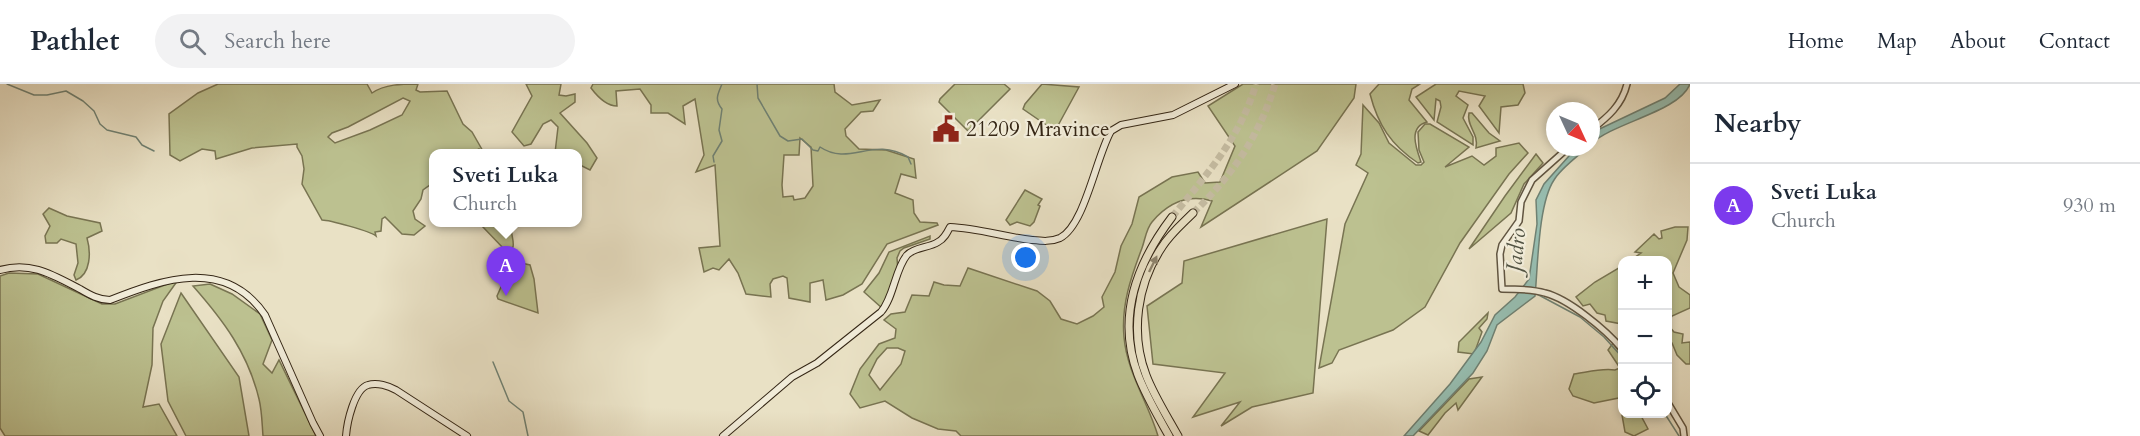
<!DOCTYPE html>
<html lang="en">
<head>
<meta charset="utf-8">
<style>
	:root { --surface:#fff; --page:#f2f2f3; --text:#1f2937; --muted:#747a83; --line:#e0e1e3; --accent:#7c3aed }
	body { margin:0; font-family:Cardo,serif; background:var(--page); color:var(--text) }
	.controls { position:absolute; right:18px; bottom:18px; display:grid; overflow:hidden; border-radius:12px; box-shadow:0 3px 9px #0003 }
	.controls button { width:54px; height:54px; display:grid; place-items:center; padding:0; border:0; border-bottom:2px solid var(--line); background:var(--surface); color:var(--text); font:30px sans-serif }
	.compass { position:absolute; left:1546px; top:18px; width:54px; height:54px; border-radius:50%; background:var(--surface); box-shadow:0 3px 9px #0003; rotate:134deg }
	.you { position:absolute; left:1026px; top:174px; width:21px; height:21px; margin:-15px; border:4px solid #fff; border-radius:50%; background:#1a73e8; box-shadow:0 0 0 9px #1a73e833 }
	.badge { display:grid; place-items:center; width:39px; height:39px; border-radius:50%; background:var(--accent); color:#fff; font-size:20px; font-weight:700 }
	.pin { position:absolute; translate:-50% -50px; filter:drop-shadow(0 2px 3px #0008) }
	.pin::after { content:''; position:absolute; top:32px; width:21px; height:18px; background:inherit; clip-path:polygon(0 0,100% 0,50% 100%) }
	.popup { position:absolute; left:429px; top:65px; width:153px; height:78px; box-sizing:border-box; display:grid; place-content:center; border-radius:12px; background:var(--surface); filter:drop-shadow(0 2px 4px #0005); font-size:20px; white-space:nowrap; color:var(--muted) }
	.popup b { font-size:22px; color:var(--text) }
	.popup::after { content:''; position:absolute; left:50%; top:100%; margin-left:-12px; border:12px solid transparent; border-top-color:var(--surface) }
	.list { margin:0; padding:0; list-style:none }
	h2 { display:flex; justify-content:space-between; align-items:center; height:78px; margin:0; padding:0 24px; font-size:26px }
	h2 small { font-size:20px; font-weight:400; color:var(--muted) }
	.list li { display:grid; grid-template-columns:39px 1fr auto; gap:18px; align-items:center; box-sizing:border-box; height:84px; padding:0 24px; border-top:2px solid var(--line) }
	.list b { display:block; font-size:22px; white-space:nowrap }
	.list p { margin:0; font-size:20px; white-space:nowrap; color:var(--muted) }
	.list em { font-size:20px; font-style:normal; color:var(--muted) }
	.icon { flex:none; width:33px; height:33px; fill:none; stroke:currentColor; stroke-width:2; stroke-linecap:round; stroke-linejoin:round }
	.map { position:relative; flex:none; width:1690px; height:352px; overflow:hidden }
	header { display:flex; align-items:center; gap:36px; box-sizing:border-box; height:84px; padding:0 30px; background:var(--surface); border-bottom:2px solid var(--line) }
	header strong { font-size:28px }
	nav { display:flex; gap:33px; margin-inline-start:auto; font-size:21px }
	.search { width:420px; height:54px; background:var(--page); display:flex; align-items:center; gap:15px; box-sizing:border-box; padding:0 21px; border-radius:33px; color:var(--muted); font-size:22px }
	main { display:flex }
	aside { flex:1; background:var(--surface) }
	.map>svg:first-child { display:block }
	.green { fill:#bcc190; stroke:#787452; stroke-width:1.5; fill-rule:evenodd }
	.water { fill:#97beb1; stroke:#6f8173; stroke-width:1.5 }
	.lines { fill:none; stroke-linecap:round; stroke-linejoin:round }
	.stream { stroke:#6f8173; stroke-width:1.5 }
	.trunk-tunnel { stroke:#c5bca2; stroke-width:7; stroke-dasharray:7 3.5; stroke-linecap:butt }
	.tertiary-casing { stroke:#615541; stroke-width:8 }
	.secondary-casing { stroke:#342615; stroke-width:8 }
	.trunk-casing { stroke:#342615; stroke-width:9 }
	.tertiary { stroke:#f1ecd9; stroke-width:5 }
	.secondary { stroke:#f1ecd9; stroke-width:6 }
	.trunk { stroke:#e9e1c5; stroke-width:7 }
	.oneway { fill:#8e846d }
	.labels { text-anchor:middle; dominant-baseline:central; stroke-width:4.5; stroke-linejoin:round; paint-order:stroke }
	.poi-label { font-size:21px; fill:#342615; stroke:#f1ecd9; text-anchor:start }
	.water-label { font-size:22px; font-style:italic; fill:#525444; stroke:#f1ecd9 }
</style>
</head>
<body>
<header>
<strong>Pathlet</strong>
<div class="search"><svg class="icon" aria-label="search" viewBox="0 0 24 24"><circle cx="10" cy="10" r="6"/><path d="M15 15l6 6"/></svg>Search here</div>
<nav><a>Home</a><a>Map</a><a>About</a><a>Contact</a></nav>
</header>
<main>
<div class="map">
<svg width="1690" height="352" viewBox="0 0 1690 352">
	<rect width="100%" height="100%" fill="#e9e1c5"/>
	<filter id="stains"><feTurbulence type="fractalNoise" baseFrequency=".00333" numOctaves="4"/><feColorMatrix values="0 0 0 0 .2 0 0 0 0 .09 0 0 0 0 .02 0 0 0 .5 -.17"/></filter>
	<radialGradient id="worn" r=".72"><stop offset=".6" stop-color="#630" stop-opacity="0"/><stop offset="1" stop-color="#630" stop-opacity=".3"/></radialGradient>
	<g class="green">
		<path d="M 218,0 L 367,0 L 372,9 C 385,0 402,0 418,0 L 416,6 L 420,8 L 447,7 L 463,40 L 472,48 L 484,69 L 482,69 L 479,65 L 471,69 L 434,70 L 434,98 L 423,106 L 421,115 L 413,127 L 415,135 L 425,142 L 414,151 L 402,150 L 385,133 L 382,135 L 381,147 L 375,148 L 376,152 C 370,147 329,136 322,136 L 302,100 L 304,85 L 302,72 L 297,63 L 297,60 L 252,64 L 216,75 L 215,67 L 202,65 L 180,77 L 170,71 L 169,30 L 198,9 ZM 403,14 L 410,17 L 402,31 L 370,46 L 335,59 L 328,53 L 332,49 L 348,43 Z"/>
		<path d="M 526,0 L 561,0 L 559,11 L 566,12 L 575,10 L 575,18 L 560,29 L 587,59 L 597,74 L 590,86 L 578,80 L 578,70 L 555,69 L 558,43 L 551,36 L 543,40 L 531,60 L 524,62 L 512,48 L 532,12 Z"/>
		<path d="M 593,0 L 834,0 L 835,8 L 852,21 L 880,16 L 873,27 L 861,28 L 845,45 L 846,52 L 859,65 L 886,66 L 914,75 L 916,94 L 901,90 L 895,109 L 913,116 L 914,129 L 920,138 L 937,139 L 938,141 L 887,160 L 862,200 L 843,211 L 826,216 L 823,196 L 810,199 L 810,218 L 789,214 L 787,194 L 783,192 L 773,195 L 770,200 L 771,213 L 746,210 L 738,189 L 729,175 L 719,186 L 713,184 L 704,188 L 699,164 L 720,162 L 715,81 L 696,88 L 704,71 L 695,15 L 683,22 L 685,40 L 668,29 L 651,29 L 651,21 L 640,5 L 616,7 L 617,22 C 607,22 597,12 591,4 ZM 800,54 L 811,63 L 813,102 L 805,114 L 794,116 L 793,112 L 783,113 L 782,101 L 784,71 L 799,71 Z"/>
		<path d="M 955,0 L 1004,0 L 1010,5 L 968,47 L 939,18 L 940,15 Z"/>
		<path d="M 1042,0 L 1079,3 L 1055,47 L 1023,25 L 1025,20 Z"/>
		<path d="M 1243,0 L 1356,0 L 1354,14 L 1317,67 L 1201,143 L 1212,117 C 1188,110 1168,119 1152,138 C 1146,145 1145,156 1142,164 C 1131,193 1121,221 1124,253 C 1127,289 1148,318 1158,352 L 961,352 L 956,347 L 938,345 L 912,334 L 885,317 L 860,324 L 850,310 L 860,285 L 879,260 L 895,254 L 896,245 L 884,236 L 891,230 L 905,228 L 912,211 L 929,212 L 934,198 L 944,201 L 960,202 L 968,184 L 1037,207 L 1050,217 L 1061,235 L 1077,240 L 1093,232 L 1104,223 L 1102,213 L 1115,188 L 1121,162 L 1132,140 L 1139,113 L 1172,93 L 1198,88 L 1205,99 L 1220,98 L 1235,62 L 1208,22 ZM 887,264 L 898,264 L 905,267 L 901,280 L 880,306 L 869,291 L 877,275 Z"/>
		<path d="M 1379,0 L 1420,0 L 1412,5 L 1409,16 L 1427,38 C 1408,43 1416,64 1421,78 L 1418,79 C 1391,61 1378,41 1370,10 Z"/>
		<path d="M 1436,0 L 1523,0 L 1525,9 L 1518,21 L 1501,23 L 1499,49 L 1479,22 L 1485,12 L 1459,7 L 1456,12 L 1468,21 L 1463,34 L 1473,53 L 1473,61 L 1437,38 L 1441,23 L 1440,17 L 1436,15 L 1434,36 L 1416,13 Z"/>
		<path d="M 1363,21 L 1379,39 L 1389,59 L 1416,81 L 1421,81 L 1424,78 L 1419,66 L 1418,48 L 1425,40 L 1430,40 L 1469,63 L 1445,83 L 1472,72 L 1484,81 L 1496,72 L 1496,64 L 1519,59 L 1528,69 L 1509,90 L 1460,159 L 1425,223 L 1393,246 L 1339,266 L 1332,279 L 1319,284 L 1345,140 L 1368,89 L 1356,81 L 1361,70 Z"/>
		<path d="M 1469,29 L 1472,29 L 1489,49 L 1500,57 L 1476,64 C 1479,49 1466,42 1469,29 Z"/>
		<path d="M 1536,70 L 1543,79 L 1524,100 L 1511,129 L 1469,165 L 1505,112 Z"/>
		<path d="M 1025,106 L 1042,115 L 1038,121 L 1040,122 L 1034,138 L 1030,142 L 1017,138 L 1010,141 L 1006,136 Z"/>
		<path d="M 49,124 L 67,132 L 100,139 L 102,147 L 87,154 C 91,168 91,190 76,196 L 74,191 L 78,179 L 76,160 L 61,155 L 57,159 L 46,159 L 45,152 L 50,142 L 43,130 Z"/>
		<path d="M 1327,135 L 1313,309 L 1252,323 L 1221,342 L 1240,318 L 1193,333 L 1225,289 L 1153,280 L 1147,222 L 1182,199 L 1184,177 Z"/>
		<path d="M 490,138 L 518,139 C 506,145 515,153 513,163 L 506,167 L 482,142 Z"/>
		<path d="M 1675,143 L 1688,143 L 1687,156 L 1673,189 L 1679,203 L 1690,211 L 1690,224 L 1672,232 L 1668,240 L 1668,177 L 1631,176 L 1641,169 L 1635,168 L 1654,150 L 1659,155 L 1662,154 L 1661,147 Z"/>
		<path d="M 930,152 L 930,155 L 904,164 L 900,167 L 897,174 L 898,188 L 882,224 L 864,208 L 879,189 L 889,168 Z"/>
		<path d="M 521,179 L 530,181 L 534,195 L 538,229 L 498,215 L 497,212 L 501,203 L 506,182 Z"/>
		<path d="M 1622,182 L 1622,240 L 1606,237 L 1605,231 L 1597,229 L 1590,220 L 1583,222 L 1576,213 L 1595,198 Z"/>
		<path d="M 9,189 L 38,190 L 102,220 L 115,220 L 178,196 L 163,217 L 153,244 L 152,281 L 143,323 L 159,320 L 177,352 L 5,352 L 0,344 L 0,192 Z"/>
		<path d="M 210,200 L 232,210 L 260,230 L 272,256 L 263,280 L 272,289 L 279,276 L 316,352 L 263,352 C 262,340 262,327 259,315 C 248,269 223,236 193,202 Z"/>
		<path d="M 181,209 L 239,293 L 249,352 L 186,352 L 168,317 L 161,260 Z"/>
		<path d="M 1488,229 L 1487,235 L 1479,244 L 1482,248 L 1474,270 L 1458,268 L 1459,258 Z"/>
		<path d="M 1668,241 L 1674,248 L 1683,250 L 1682,259 L 1690,258 L 1690,280 L 1686,280 L 1677,271 L 1672,259 L 1668,259 Z"/>
		<path d="M 1613,259 L 1622,271 L 1622,330 L 1640,330 L 1648,345 L 1634,352 L 1625,348 L 1619,314 L 1594,319 L 1573,312 L 1569,305 L 1574,290 C 1588,288 1601,284 1615,286 L 1620,284 L 1608,266 Z"/>
		<path d="M 1482,293 L 1458,326 L 1456,319 L 1445,329 L 1428,351 L 1419,347 L 1469,295 Z"/>
	</g>
	<g class="water">
		<path d="M 1680,0 L 1690,0 C 1679,28 1614,38 1591,60 L 1591,49 L 1665,14 Z"/>
		<path d="M 1577,63 L 1588,63 C 1577,73 1561,84 1554,96 C 1538,120 1538,182 1535,212 L 1497,241 L 1487,267 L 1473,289 L 1413,352 L 1404,352 L 1450,300 L 1481,258 L 1495,231 L 1515,213 L 1529,195 L 1537,140 L 1536,116 L 1544,100 Z"/>
	</g>
	<g class="lines">
		<g class="stream">
			<path d="M 7,0 L 34,11 L 47,11 L 66,7 L 83,17 L 94,27 L 100,40 L 107,46 L 136,53 L 142,61 L 154,67"/>
			<path d="M 757,0 L 758,14 L 780,52 L 788,57 L 802,55 L 813,66 L 818,67 L 820,63 C 850,83 872,52 908,73 L 911,80"/>
			<path d="M 714,78 L 713,72 L 722,57 L 719,46 L 722,25 C 714,15 718,10 722,0"/>
			<path d="M 1535,209 L 1580,233 L 1604,253 L 1622,273"/>
			<path d="M 493,278 L 509,317 L 523,328 L 528,352"/>
			<path d="M 1665,330 L 1679,352"/>
		</g>
		<g class="trunk-tunnel">
			<path d="M 1193,129 C 1232,92 1260,51 1275,0"/>
			<path d="M 1172,133 C 1207,90 1240,54 1256,0"/>
		</g>
		<defs>
			<g id="tertiary">
				<path d="M 1591,46 C 1608,33 1622,21 1627,0"/>
				<path d="M 1569,63 L 1532,96 L 1521,118 L 1519,137 L 1502,161 L 1500,170 L 1502,205 C 1516,205 1532,205 1545,209 C 1569,215 1606,246 1622,265"/>
				<path d="M 1668,319 L 1683,344 L 1684,352"/>
			</g>
			<g id="secondary">
				<path d="M 0,186 C 31,177 53,191 80,205 C 90,211 99,216 110,216 C 163,195 225,173 265,231 L 313,339 L 320,352"/>
				<path d="M 346,352 C 347,339 354,305 368,301 C 377,298 389,302 396,306 L 467,352"/>
				<path d="M 723,352 L 792,293 L 817,279 L 881,228 C 894,213 895,185 907,171 C 915,163 929,164 938,158 C 944,155 947,149 950,143 C 977,144 1005,153 1032,156 C 1042,157 1051,158 1060,154 C 1085,141 1096,73 1111,47 L 1121,41 L 1173,31 L 1235,0"/>
			</g>
			<g id="trunk">
				<path d="M 1169,352 C 1158,332 1146,312 1138,291 C 1116,233 1137,179 1172,133"/>
				<path d="M 1178,352 C 1167,332 1154,312 1146,291 C 1130,249 1137,200 1162,163 C 1170,150 1182,140 1193,129"/>
			</g>
		</defs>
		<use href="#tertiary" class="tertiary-casing"/>
		<use href="#secondary" class="secondary-casing"/>
		<use href="#trunk" class="trunk-casing"/>
		<use href="#tertiary" class="tertiary"/>
		<use href="#secondary" class="secondary"/>
		<use href="#trunk" class="trunk"/>
	</g>
	<defs><path id="oneway-solid" d="M-6-.8H1V-3.2L6.5 0L1 3.2V.8H-6Z" transform="scale(1.5)"/></defs>
	<use class="oneway" href="#oneway-solid" transform="translate(1153 180) rotate(-64)"/>
	<defs>
		<symbol id="civic-bare" viewBox="-9 -9 18 18"><path d="M-.6-6.5H3V-4.5H.6V-3L4-1V1h2V6H-6V1h2V-1L-.6-3ZM-1.2 2.5V6h2.4V2.5Z" fill="#8f2418" stroke="#f1ecd9" stroke-width="2.5" paint-order="stroke"/></symbol>
	</defs>
	<g fill-rule="evenodd">
		<use href="#civic-bare" x="927" y="26" width="38" height="38"/>
	</g>
	<g class="labels">
		<g class="poi-label">
			<text x="966" y="45">21209 Mravince</text>
		</g>
		<g class="water-label">
			<text transform="translate(1516 166) rotate(-84)">Jadro</text>
		</g>
	</g>
	<rect width="100%" height="100%" filter="url(#stains)"/>
	<rect width="100%" height="100%" fill="url(#worn)"/>
</svg>
<div class="controls">
<button>+</button>
<button>−</button>
<button><svg class="icon" aria-label="locate" viewBox="0 0 24 24"><circle cx="12" cy="12" r="6"/><path d="M12 2v4M12 18v4M2 12h4M18 12h4"/></svg></button>
</div>
<svg class="compass" viewBox="-18 -18 36 36"><path d="M0-13l5 13h-10z" fill="#e53935"/><path d="M0 13l5-13h-10z" fill="#747a83"/></svg>
<div class="you"></div>
<div class="pin badge" style="left:506px;top:212px">A</div>
<div class="popup"><b>Sveti Luka</b>Church</div>
</div>
<aside>
<h2>Nearby<small></small></h2>
<ul class="list">
<li><span class="badge">A</span><div><b>Sveti Luka</b><p>Church</p></div><em>930 m</em></li>
</ul>
</aside>
</main>
</body>
</html>
